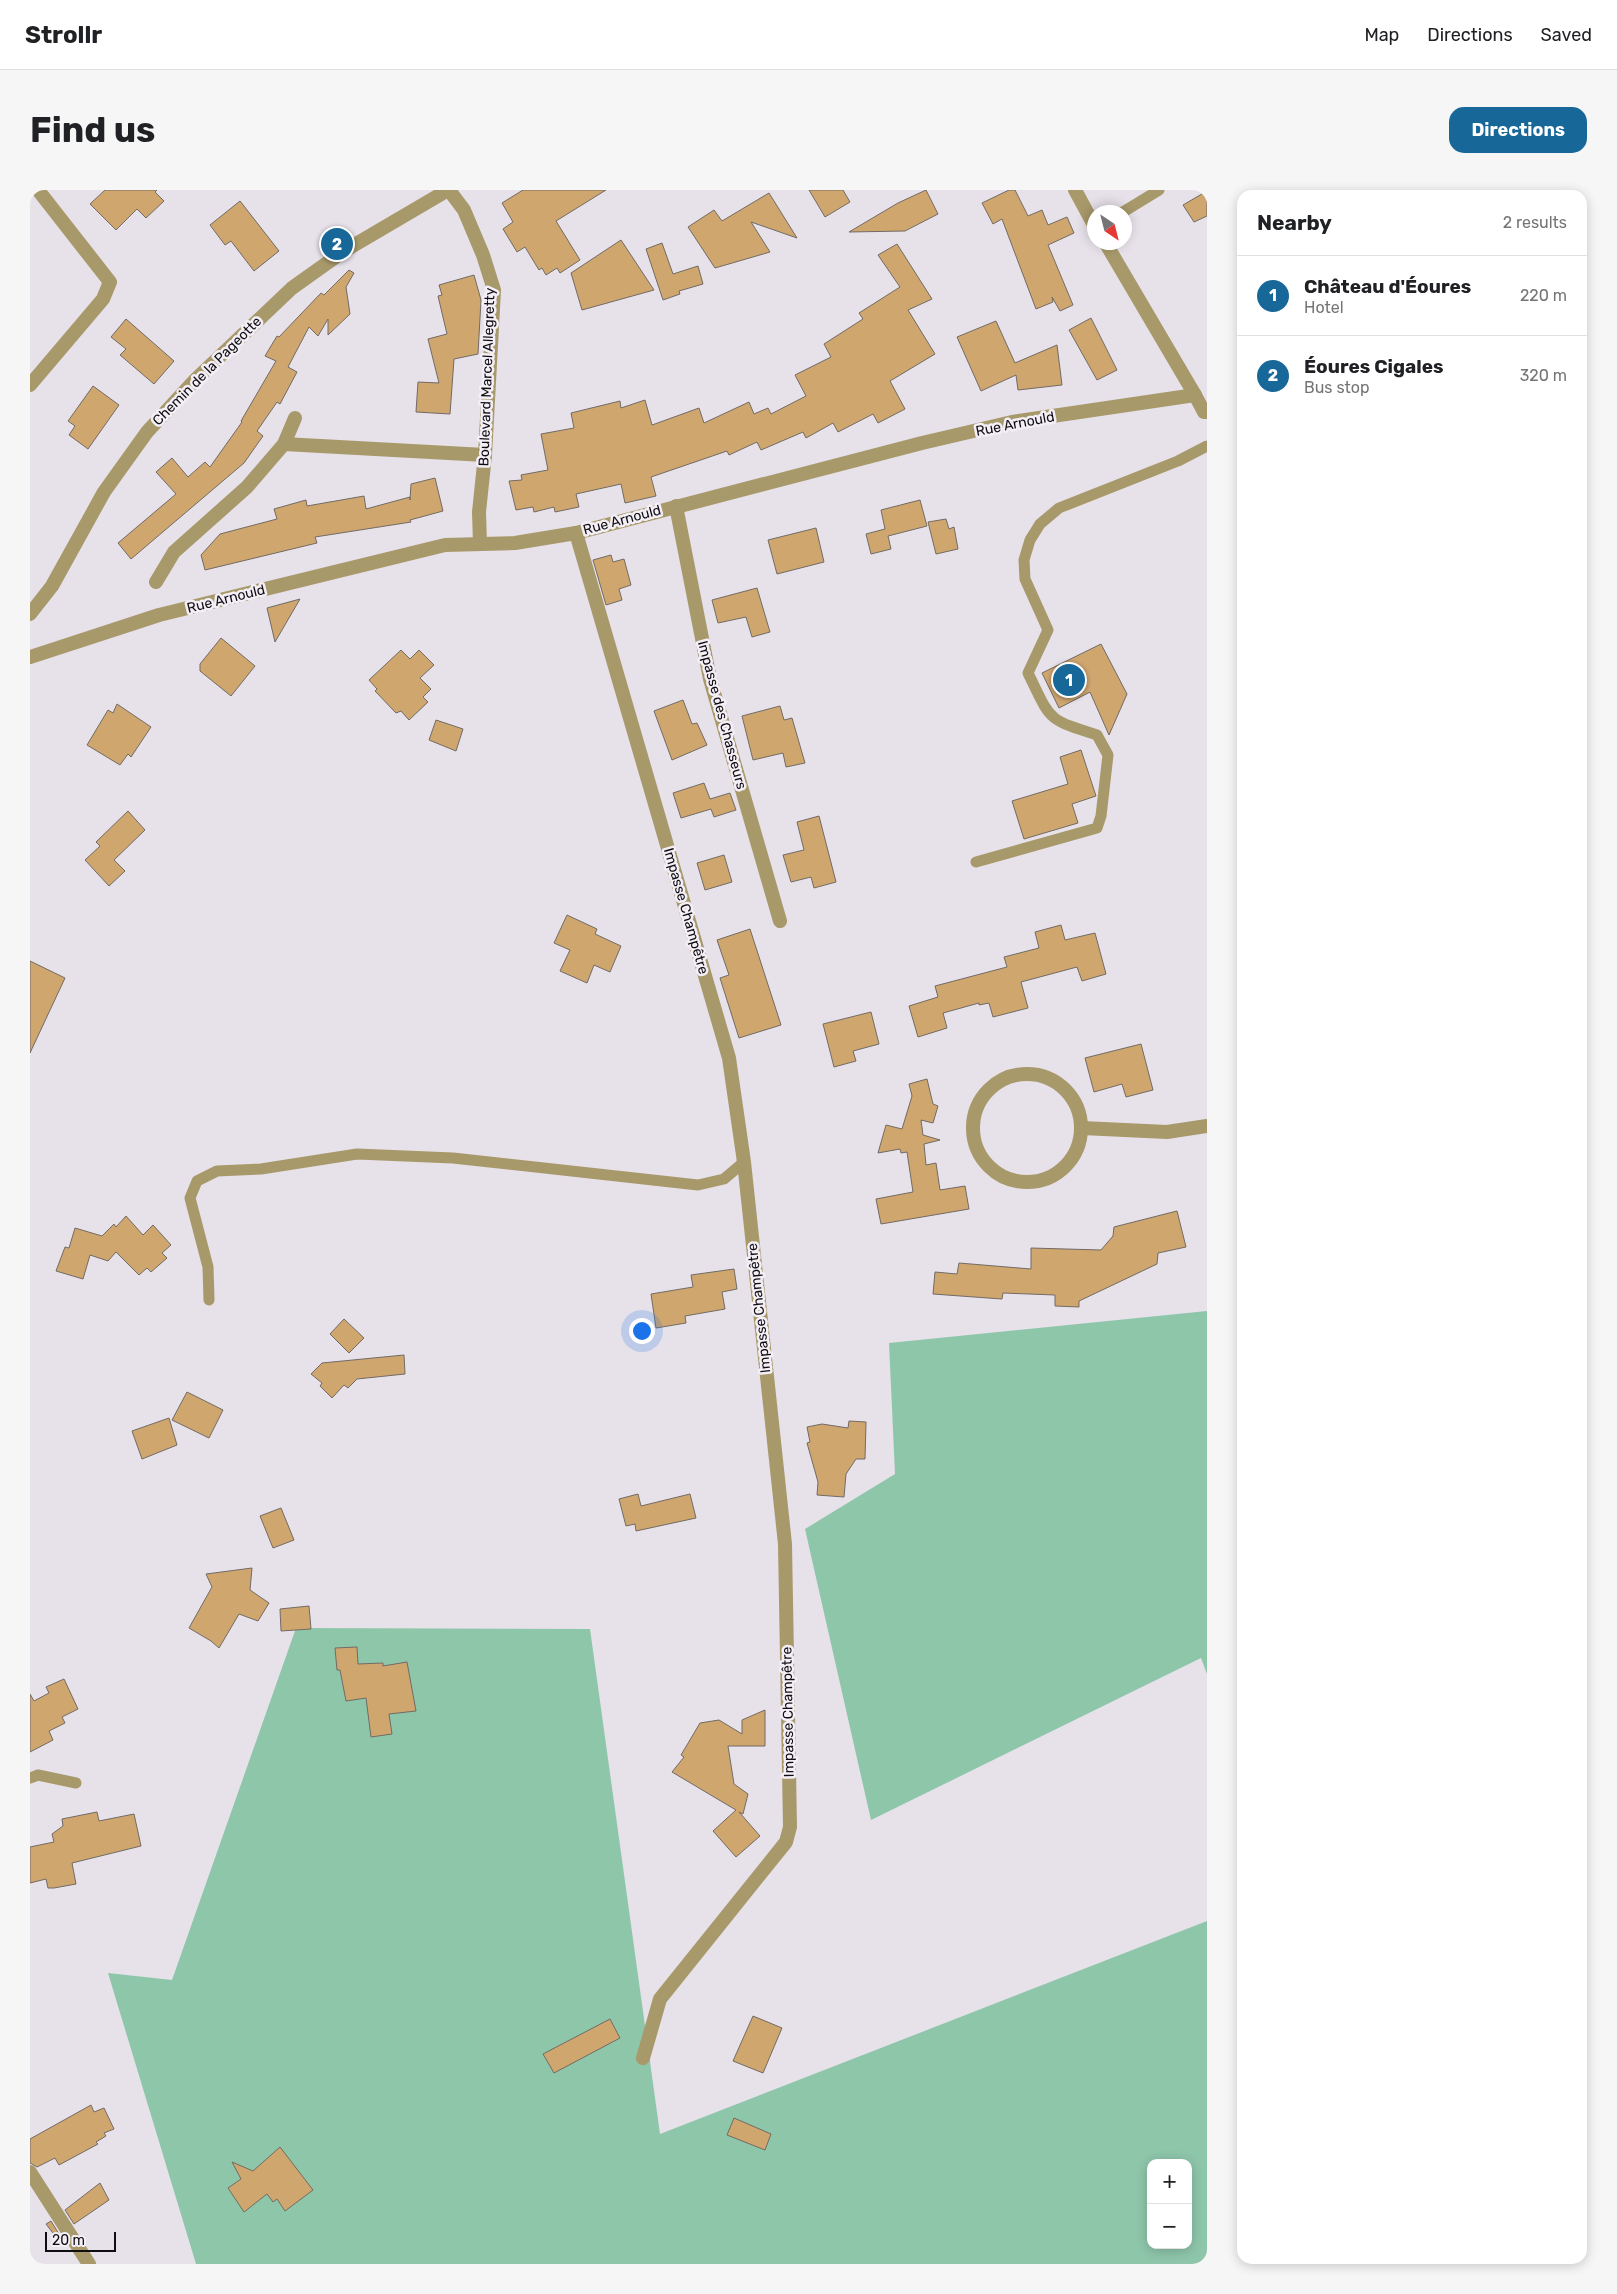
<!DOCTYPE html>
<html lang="en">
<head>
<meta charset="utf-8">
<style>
	:root { --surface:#fff; --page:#f6f6f6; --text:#202124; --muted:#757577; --line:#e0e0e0; --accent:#186799 }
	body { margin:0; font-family:Rubik,sans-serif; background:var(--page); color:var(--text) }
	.controls { position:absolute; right:15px; bottom:15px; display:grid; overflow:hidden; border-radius:10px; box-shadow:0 2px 12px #0003 }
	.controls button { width:45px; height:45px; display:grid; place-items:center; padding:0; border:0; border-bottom:1px solid var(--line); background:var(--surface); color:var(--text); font:25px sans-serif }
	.compass { position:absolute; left:1057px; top:15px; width:45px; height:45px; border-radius:50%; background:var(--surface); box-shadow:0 2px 12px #0003; rotate:145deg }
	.scale { position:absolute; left:15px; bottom:12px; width:71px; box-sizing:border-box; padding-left:5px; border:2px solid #0f0d10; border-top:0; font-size:14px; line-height:18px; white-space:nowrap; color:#0f0d10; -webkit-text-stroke:4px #f4eff7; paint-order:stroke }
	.you { position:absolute; left:611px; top:1140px; width:18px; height:18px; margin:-12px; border:4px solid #fff; border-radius:50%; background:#1a73e8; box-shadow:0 0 0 8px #1a73e833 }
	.badge { display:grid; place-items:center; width:32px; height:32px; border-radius:50%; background:var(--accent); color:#fff; font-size:16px; font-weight:700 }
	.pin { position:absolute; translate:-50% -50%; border:2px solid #fff; box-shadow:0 1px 5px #0006 }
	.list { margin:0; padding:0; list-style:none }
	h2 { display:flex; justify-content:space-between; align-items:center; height:65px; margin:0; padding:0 20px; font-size:21px }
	h2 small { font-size:16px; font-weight:400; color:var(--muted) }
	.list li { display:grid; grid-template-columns:32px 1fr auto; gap:15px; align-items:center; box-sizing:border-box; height:80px; padding:0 20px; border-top:1px solid var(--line) }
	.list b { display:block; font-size:19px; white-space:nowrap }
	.list p { margin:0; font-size:16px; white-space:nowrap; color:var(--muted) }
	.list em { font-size:16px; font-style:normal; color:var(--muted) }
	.map { position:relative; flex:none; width:1177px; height:2074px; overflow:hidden; border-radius:15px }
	header { display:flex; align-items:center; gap:30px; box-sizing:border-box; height:70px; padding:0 25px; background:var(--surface); border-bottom:1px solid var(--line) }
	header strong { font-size:24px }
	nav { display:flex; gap:28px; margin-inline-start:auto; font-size:18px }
	.intro { display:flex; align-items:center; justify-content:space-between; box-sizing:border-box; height:120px; padding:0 30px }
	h1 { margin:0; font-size:35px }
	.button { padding:12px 22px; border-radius:15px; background:var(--accent); color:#fff; font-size:18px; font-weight:700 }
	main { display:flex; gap:30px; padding:0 30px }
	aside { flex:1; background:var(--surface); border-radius:15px; box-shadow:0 2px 12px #0003 }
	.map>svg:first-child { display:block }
	.green { fill:#8ec6aa; fill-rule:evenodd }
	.building { fill:#d0a66f; stroke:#716b64 }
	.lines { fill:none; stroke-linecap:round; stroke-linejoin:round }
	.service { stroke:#a7996a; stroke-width:11 }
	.minor { stroke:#a7996a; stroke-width:14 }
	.tertiary { stroke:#a7996a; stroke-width:14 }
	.labels { text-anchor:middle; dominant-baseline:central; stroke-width:5; stroke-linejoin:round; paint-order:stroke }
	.street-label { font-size:14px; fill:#0f0d10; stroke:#f4eff7 }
</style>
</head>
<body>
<header>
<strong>Strollr</strong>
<nav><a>Map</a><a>Directions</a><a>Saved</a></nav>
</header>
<div class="intro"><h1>Find us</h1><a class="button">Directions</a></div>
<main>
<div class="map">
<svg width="1177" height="2074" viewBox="0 0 1177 2074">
	<rect width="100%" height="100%" fill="#e7e1ea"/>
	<g class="green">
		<path d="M 1177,1121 L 1177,1484 L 1171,1468 L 841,1630 L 775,1339 L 865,1284 L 859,1153 Z"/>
		<path d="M 266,1438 L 560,1439 L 630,1944 L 1177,1731 L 1177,2074 L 166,2074 L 78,1783 L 142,1790 ZM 1121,1973 L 1158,1973 L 1158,2055 L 1121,2055 Z"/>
	</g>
	<g class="building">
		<path d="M 75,0 L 127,0 L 125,2 L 134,11 L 116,28 L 107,19 L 86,40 L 60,14 Z"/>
		<path d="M 493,0 L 576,0 L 526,31 L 550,70 L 530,83 L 527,78 L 516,85 L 512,78 L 509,80 L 495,57 L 487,62 L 473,39 L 483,32 L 472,13 Z"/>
		<path d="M 779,0 L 813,0 L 820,12 L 795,27 Z"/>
		<path d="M 896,0 L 908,24 L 875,41 L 819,42 L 868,13 Z"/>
		<path d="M 979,0 L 985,0 L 998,26 L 1012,20 L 1018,35 L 1037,27 L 1044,43 L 1018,55 L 1043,115 L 1030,121 L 1022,107 L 1023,112 L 1006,119 L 972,29 L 963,34 L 952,13 Z"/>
		<path d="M 1177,1 L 1177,26 L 1164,32 L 1153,15 Z"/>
		<path d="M 739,3 L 767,48 L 721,32 L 740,62 L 685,78 L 658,37 L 684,20 L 692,31 Z"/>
		<path d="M 210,11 L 249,61 L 224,81 L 201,51 L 195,55 L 180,35 Z"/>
		<path d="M 591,50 L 624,100 L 552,120 L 541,83 Z"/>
		<path d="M 632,53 L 643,84 L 668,76 L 673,94 L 649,101 L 650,104 L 633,110 L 616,59 Z"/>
		<path d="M 867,54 L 902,109 L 878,120 L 905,164 L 860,191 L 875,219 L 848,233 L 843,224 L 808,242 L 803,233 L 776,248 L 773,242 L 731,260 L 727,252 L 699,265 L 697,261 L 621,287 L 626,306 L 595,313 L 591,294 L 546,304 L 549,317 L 525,322 L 524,317 L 504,322 L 503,317 L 486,320 L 479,291 L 492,290 L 491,285 L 518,280 L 511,244 L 544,238 L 541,223 L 590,211 L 591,218 L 615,210 L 622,235 L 669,218 L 674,233 L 719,212 L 724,224 L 738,218 L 741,224 L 776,206 L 765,185 L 801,167 L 794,154 L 833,129 L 829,123 L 870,97 L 848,65 Z"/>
		<path d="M 319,80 L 324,83 L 316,97 L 320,124 L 298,145 L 298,129 L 288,146 L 279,137 L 258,177 L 267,182 L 250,214 L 247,212 L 227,241 L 233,246 L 214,273 L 101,369 L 88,353 L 146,304 L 126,282 L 142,268 L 158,287 L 175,272 L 180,277 L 212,232 L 211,231 L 246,171 L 235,166 L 247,146 L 249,147 L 291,103 L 294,105 Z"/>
		<path d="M 444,85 L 451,110 L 448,164 L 424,169 L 420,224 L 386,222 L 388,192 L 409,193 L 398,149 L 417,144 L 408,106 L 412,105 L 409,95 Z"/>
		<path d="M 1061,128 L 1087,180 L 1067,190 L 1039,140 Z"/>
		<path d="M 96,129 L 144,171 L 124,194 L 90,165 L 96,159 L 81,147 Z"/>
		<path d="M 966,131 L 985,173 L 1027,155 L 1032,195 L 988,200 L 986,185 L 951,201 L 927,147 Z"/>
		<path d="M 63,196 L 89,215 L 58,259 L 39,245 L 45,236 L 38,231 Z"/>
		<path d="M 405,288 L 413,321 L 380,330 L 381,332 L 285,347 L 287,353 L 175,380 L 171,365 L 190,344 L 247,329 L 244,319 L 276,310 L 277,316 L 334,306 L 336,319 L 380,307 L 380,310 L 381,294 Z"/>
		<path d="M 890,310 L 897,336 L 858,346 L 861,359 L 841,364 L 836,344 L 855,339 L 851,320 Z"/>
		<path d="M 916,329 L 919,339 L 924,337 L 928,359 L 906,364 L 898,332 Z"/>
		<path d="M 786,338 L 794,372 L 747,384 L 738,350 Z"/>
		<path d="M 581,365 L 583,372 L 594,369 L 601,395 L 589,399 L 592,410 L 576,415 L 563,370 Z"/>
		<path d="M 727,398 L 740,442 L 722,447 L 716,427 L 688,433 L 682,410 Z"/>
		<path d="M 270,409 L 245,452 L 237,418 Z"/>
		<path d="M 191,448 L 225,476 L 201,506 L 170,481 L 170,474 Z"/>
		<path d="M 1071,454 L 1097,504 L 1079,545 L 1060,502 L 1029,518 L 1012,483 Z"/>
		<path d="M 371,460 L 380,469 L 389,460 L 404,475 L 390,488 L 401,499 L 393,507 L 398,512 L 379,530 L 371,521 L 366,523 L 345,501 L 347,499 L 339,490 Z"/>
		<path d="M 653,510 L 662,534 L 667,533 L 677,555 L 642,570 L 624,521 Z"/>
		<path d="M 87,514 L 121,537 L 101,567 L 98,564 L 90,575 L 57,555 L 78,520 L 83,523 Z"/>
		<path d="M 750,516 L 754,530 L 762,528 L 775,573 L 756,577 L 753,563 L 723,570 L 712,526 Z"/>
		<path d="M 406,530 L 433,539 L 426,561 L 399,550 Z"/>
		<path d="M 1051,560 L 1066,606 L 1042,614 L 1048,633 L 994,649 L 982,611 L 1038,594 L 1030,567 Z"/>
		<path d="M 674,593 L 680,609 L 700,603 L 706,620 L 684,627 L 681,619 L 651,628 L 643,603 Z"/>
		<path d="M 98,621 L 115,640 L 84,670 L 95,681 L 79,696 L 55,670 L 70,656 L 66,652 Z"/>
		<path d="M 789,626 L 806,692 L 784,698 L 781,687 L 761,692 L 753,665 L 774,660 L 767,632 Z"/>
		<path d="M 694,665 L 702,692 L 675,700 L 667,673 Z"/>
		<path d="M 537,725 L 567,739 L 565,744 L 591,756 L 580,782 L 564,775 L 557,793 L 530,781 L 540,760 L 524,753 Z"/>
		<path d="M 1031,735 L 1035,750 L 1065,743 L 1076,784 L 1052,791 L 1047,777 L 991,792 L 998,818 L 963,827 L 959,813 L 949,815 L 949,813 L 913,823 L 917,838 L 888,847 L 879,816 L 908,807 L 905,796 L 977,777 L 974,767 L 1009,758 L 1005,742 Z"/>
		<path d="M 720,739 L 751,835 L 709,848 L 690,788 L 699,785 L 687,750 Z"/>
		<path d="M 0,771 L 35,788 L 0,863 Z"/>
		<path d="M 841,822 L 849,854 L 823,861 L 826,871 L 804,877 L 793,834 Z"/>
		<path d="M 1111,854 L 1123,900 L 1096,907 L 1092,894 L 1064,902 L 1055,868 Z"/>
		<path d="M 897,889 L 903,914 L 908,916 L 903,933 L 891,930 L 893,945 L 910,950 L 894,954 L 896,975 L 906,973 L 910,1000 L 935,996 L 939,1019 L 851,1034 L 846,1009 L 883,1002 L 877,962 L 871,963 L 870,959 L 848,963 L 856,935 L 872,939 L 882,906 L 879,894 Z"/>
		<path d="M 1147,1021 L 1156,1057 L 1128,1063 L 1127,1074 L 1049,1111 L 1049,1117 L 1025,1116 L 1025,1105 L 973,1103 L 972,1109 L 903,1104 L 905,1082 L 927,1084 L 929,1073 L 1001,1079 L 1001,1058 L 1071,1060 L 1083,1046 L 1084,1037 Z"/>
		<path d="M 96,1026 L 113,1045 L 123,1035 L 141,1055 L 132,1063 L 137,1068 L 121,1082 L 117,1078 L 109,1085 L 86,1062 L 78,1071 L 60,1065 L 53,1089 L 26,1081 L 35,1057 L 39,1058 L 45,1038 L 72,1046 L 84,1034 L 86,1037 Z"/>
		<path d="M 704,1079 L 707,1099 L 692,1102 L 695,1119 L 655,1126 L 656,1133 L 626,1138 L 621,1104 L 663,1097 L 661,1085 Z"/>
		<path d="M 314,1129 L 334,1148 L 319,1163 L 300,1144 Z"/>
		<path d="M 374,1165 L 375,1184 L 327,1189 L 318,1198 L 314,1195 L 302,1208 L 290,1196 L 292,1193 L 281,1184 L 292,1173 Z"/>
		<path d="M 157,1202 L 193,1220 L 179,1248 L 142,1230 Z"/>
		<path d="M 139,1228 L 147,1255 L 112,1269 L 102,1241 Z"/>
		<path d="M 819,1231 L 836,1232 L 835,1269 L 826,1269 L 816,1284 L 814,1307 L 787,1305 L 788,1292 L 777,1253 L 780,1252 L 777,1237 L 792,1234 L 818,1238 Z"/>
		<path d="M 608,1304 L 611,1316 L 660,1304 L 666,1328 L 606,1341 L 605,1334 L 596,1336 L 589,1309 Z"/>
		<path d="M 251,1318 L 264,1350 L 243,1358 L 230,1326 Z"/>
		<path d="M 222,1378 L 220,1400 L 239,1413 L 228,1431 L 209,1424 L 189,1458 L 181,1451 L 159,1438 L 182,1397 L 176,1384 Z"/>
		<path d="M 279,1416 L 281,1439 L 251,1441 L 250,1419 Z"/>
		<path d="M 327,1457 L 328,1474 L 353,1473 L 353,1476 L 377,1472 L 386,1521 L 359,1524 L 362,1544 L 341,1547 L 336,1508 L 316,1511 L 310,1480 L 307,1480 L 305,1458 Z"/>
		<path d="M 34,1489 L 48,1519 L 32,1527 L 35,1533 L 19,1541 L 23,1550 L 0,1562 L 0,1504 L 4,1511 L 19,1503 L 16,1497 Z"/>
		<path d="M 735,1520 L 735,1556 L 698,1556 L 704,1594 L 718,1604 L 713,1624 L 709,1622 L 730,1646 L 706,1667 L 683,1641 L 706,1620 L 642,1582 L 654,1567 L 651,1565 L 670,1533 L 689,1530 L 712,1544 L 712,1530 Z"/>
		<path d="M 67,1622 L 69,1631 L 104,1624 L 111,1656 L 42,1673 L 46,1694 L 24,1698 L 18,1698 L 16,1689 L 0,1693 L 0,1657 L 24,1652 L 22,1644 L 33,1636 L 32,1629 Z"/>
		<path d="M 723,1826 L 752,1838 L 733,1883 L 703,1871 Z"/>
		<path d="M 580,1829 L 590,1848 L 524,1883 L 513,1864 Z"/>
		<path d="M 61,1915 L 64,1922 L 74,1918 L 84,1939 L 74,1943 L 76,1946 L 66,1952 L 68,1954 L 29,1975 L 25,1968 L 7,1977 L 0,1973 L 0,1949 Z"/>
		<path d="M 704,1928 L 741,1944 L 735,1960 L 697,1945 Z"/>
		<path d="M 250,1957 L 283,2000 L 255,2021 L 247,2009 L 243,2012 L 237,2004 L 214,2022 L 198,1998 L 211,1989 L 202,1972 L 223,1981 Z"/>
		<path d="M 70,1993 L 79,2010 L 44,2034 L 35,2020 Z"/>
		<path d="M 21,2031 L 29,2044 L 26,2047 L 16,2034 Z"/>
	</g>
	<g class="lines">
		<g class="service">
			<path d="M 1093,22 L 1129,0"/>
			<path d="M 946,672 L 1067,638 L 1071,626 L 1078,565 L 1067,545 C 1016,529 1021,530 998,483 L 1018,440 L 995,389 L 994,370 L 1000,350 L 1010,334 L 1029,318 L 1148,271 L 1177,256"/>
			<path d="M 179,1110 L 178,1077 L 160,1008 L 167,991 L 187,981 L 231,979 L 327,964 L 423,968 L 668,995 L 694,989 L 714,972"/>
			<path d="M 0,1588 L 8,1585 L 46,1593"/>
		</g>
		<g class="minor">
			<path d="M 419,0 L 434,20 L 453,65 L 464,100 L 455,265 L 449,322 L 450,354"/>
			<path d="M 1045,0 L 1064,35"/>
			<path d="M 1075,52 L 1165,205"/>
			<path d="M 0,195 L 73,109 L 80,92 L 8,0"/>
			<path d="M 254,254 L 265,228"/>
			<path d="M 646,316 L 680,489 L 750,731"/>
			<path d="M 546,343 L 699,868 L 714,972 L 755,1354 L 760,1637 L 756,1652 L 630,1809 L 613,1868"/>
			<path d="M 126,392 L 144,362 L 217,297 L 254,254 L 455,265"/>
			<path d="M 0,467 L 129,425 L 415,355 L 485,353 L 546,343 L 892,253 L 982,232 L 1165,205 L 1174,222 L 1177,222"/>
			<circle cx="997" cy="938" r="54"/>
			<path d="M 1052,938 L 1137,942 L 1177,936"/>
			<path d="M 0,1982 L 59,2074"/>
		</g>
		<path class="tertiary" d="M 0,424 L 22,396 L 74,302 L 117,242 L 166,189 L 262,98 L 314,61 L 418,0"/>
	</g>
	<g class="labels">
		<g class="street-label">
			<text transform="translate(177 181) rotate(-45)">Chemin de la Pageotte</text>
			<text transform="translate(457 187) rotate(-88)">Boulevard Marcel Allegretty</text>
			<text transform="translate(985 234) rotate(-11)">Rue Arnould</text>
			<text transform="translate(592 330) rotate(-15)">Rue Arnould</text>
			<text transform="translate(196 409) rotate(-14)">Rue Arnould</text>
			<text transform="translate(692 525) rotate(75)">Impasse des Chasseurs</text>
			<text transform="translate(656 721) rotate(74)">Impasse Champêtre</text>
			<text transform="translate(729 1118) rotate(-96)">Impasse Champêtre</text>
			<text transform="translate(758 1522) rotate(-91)">Impasse Champêtre</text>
		</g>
	</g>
</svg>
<div class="controls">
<button>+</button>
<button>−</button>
</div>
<svg class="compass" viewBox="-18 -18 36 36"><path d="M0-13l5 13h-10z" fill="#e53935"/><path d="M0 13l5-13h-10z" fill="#757577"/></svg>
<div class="scale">20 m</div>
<div class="you"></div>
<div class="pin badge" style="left:1039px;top:490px">1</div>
<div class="pin badge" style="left:307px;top:54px">2</div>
</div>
<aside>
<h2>Nearby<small>2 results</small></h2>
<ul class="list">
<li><span class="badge">1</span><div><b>Château d'Éoures</b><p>Hotel</p></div><em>220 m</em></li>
<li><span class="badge">2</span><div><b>Éoures Cigales</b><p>Bus stop</p></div><em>320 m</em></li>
</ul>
</aside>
</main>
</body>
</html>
